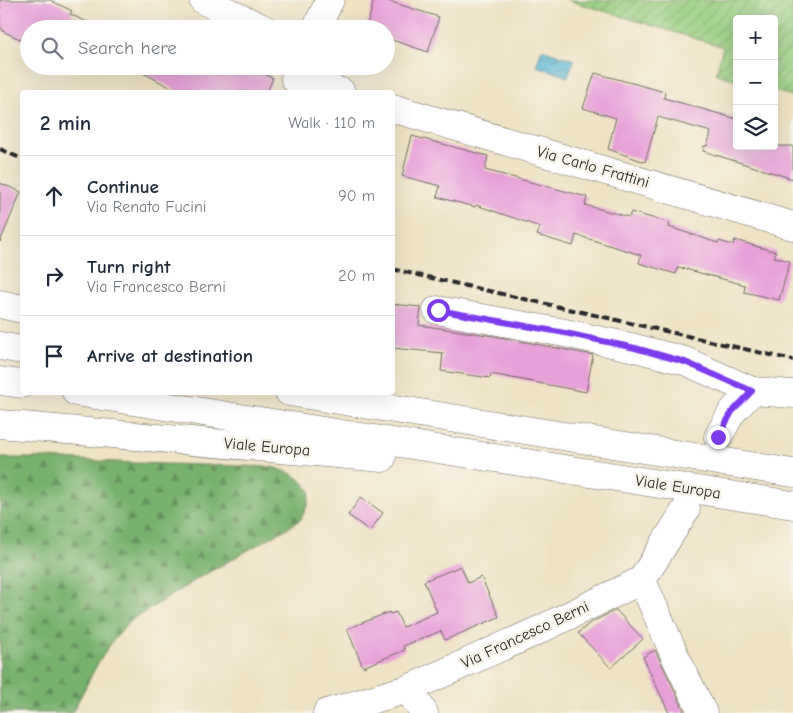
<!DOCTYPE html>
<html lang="en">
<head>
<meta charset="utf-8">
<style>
	:root { --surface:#fff; --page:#f2f2f3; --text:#1f2937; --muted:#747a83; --line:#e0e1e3 }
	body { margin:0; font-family:"Comic Neue",sans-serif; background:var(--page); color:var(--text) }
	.controls { position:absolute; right:15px; top:15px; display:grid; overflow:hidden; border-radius:5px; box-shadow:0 5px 20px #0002 }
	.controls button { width:45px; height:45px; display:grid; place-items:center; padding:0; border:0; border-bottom:1px solid var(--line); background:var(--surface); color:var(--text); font:25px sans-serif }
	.stop { position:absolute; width:15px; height:15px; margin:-11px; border:4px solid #7c3aed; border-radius:50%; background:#fff }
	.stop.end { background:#7c3aed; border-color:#fff; box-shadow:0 1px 5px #0008 }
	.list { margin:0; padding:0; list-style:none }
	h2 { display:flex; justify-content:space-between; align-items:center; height:65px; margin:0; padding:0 20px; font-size:21px }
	h2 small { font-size:16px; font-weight:400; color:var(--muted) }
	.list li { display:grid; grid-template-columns:32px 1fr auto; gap:15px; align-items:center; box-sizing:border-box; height:80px; padding:0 20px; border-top:1px solid var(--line) }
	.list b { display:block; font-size:19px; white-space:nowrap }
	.list p { margin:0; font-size:16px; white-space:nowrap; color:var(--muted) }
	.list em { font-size:16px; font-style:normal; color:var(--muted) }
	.icon { flex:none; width:28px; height:28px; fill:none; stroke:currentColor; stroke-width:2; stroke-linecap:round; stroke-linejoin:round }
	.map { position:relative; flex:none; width:793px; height:713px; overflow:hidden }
	.search { position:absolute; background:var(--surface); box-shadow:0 5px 20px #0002; left:20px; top:20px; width:375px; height:55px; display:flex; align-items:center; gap:12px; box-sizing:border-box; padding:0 18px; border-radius:28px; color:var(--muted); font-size:19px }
	.panel { position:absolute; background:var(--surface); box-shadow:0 5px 20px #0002; left:20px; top:90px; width:375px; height:305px; border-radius:5px }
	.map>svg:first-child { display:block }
	.forest { fill:url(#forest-firs); stroke:#526e4c }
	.garden { fill:url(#garden-furrows); stroke:#607c55 }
	.water { fill:url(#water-waves); stroke:#40707e }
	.building { fill:#e7a1d9 }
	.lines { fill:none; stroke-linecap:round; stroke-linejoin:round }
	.minor-casing { stroke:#6f6b61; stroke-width:29 }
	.tertiary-casing { stroke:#6f6b61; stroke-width:29 }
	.minor { stroke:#fff; stroke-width:28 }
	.tertiary { stroke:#fff; stroke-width:28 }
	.rail { stroke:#2b2b2b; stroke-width:4; stroke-dasharray:8 4; stroke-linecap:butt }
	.route { stroke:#7c3aed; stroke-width:6 }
	.labels { text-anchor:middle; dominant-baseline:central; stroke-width:5; stroke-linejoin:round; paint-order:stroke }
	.street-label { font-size:16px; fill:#2b2b2b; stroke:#f7f3e8 }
</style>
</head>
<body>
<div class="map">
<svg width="793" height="713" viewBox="0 0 793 713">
	<defs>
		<pattern id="forest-firs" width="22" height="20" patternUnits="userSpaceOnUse" patternTransform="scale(1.25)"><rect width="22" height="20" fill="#78b06e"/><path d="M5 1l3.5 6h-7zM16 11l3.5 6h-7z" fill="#638f5b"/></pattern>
		<pattern id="garden-furrows" width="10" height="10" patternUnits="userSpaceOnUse" patternTransform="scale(1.25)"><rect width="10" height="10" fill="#95cc7f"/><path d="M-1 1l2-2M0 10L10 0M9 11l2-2" fill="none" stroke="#81af6e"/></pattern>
		<pattern id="water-waves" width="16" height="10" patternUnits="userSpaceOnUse" patternTransform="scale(1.25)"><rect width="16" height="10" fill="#54b4d2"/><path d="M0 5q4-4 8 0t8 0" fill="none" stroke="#4693ab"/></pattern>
	</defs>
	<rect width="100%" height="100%" fill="#f7f3e8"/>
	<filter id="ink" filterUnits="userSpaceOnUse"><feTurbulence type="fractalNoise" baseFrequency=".02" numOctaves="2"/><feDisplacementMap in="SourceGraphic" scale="10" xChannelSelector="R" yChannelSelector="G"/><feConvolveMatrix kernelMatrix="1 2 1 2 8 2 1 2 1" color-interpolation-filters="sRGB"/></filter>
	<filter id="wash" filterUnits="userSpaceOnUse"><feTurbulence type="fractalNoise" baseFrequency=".0096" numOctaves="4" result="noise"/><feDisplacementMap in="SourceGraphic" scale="20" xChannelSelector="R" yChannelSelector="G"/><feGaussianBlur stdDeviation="1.12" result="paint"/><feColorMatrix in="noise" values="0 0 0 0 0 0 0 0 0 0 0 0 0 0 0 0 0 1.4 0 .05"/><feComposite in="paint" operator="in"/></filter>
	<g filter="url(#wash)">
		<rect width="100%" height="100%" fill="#eee3c5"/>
		<path class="forest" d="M 0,458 L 45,458 L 134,463 L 272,467 C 289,472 300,475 310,492 L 308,504 L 301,519 L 286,529 L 202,576 L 130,621 L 112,642 L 98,663 L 72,713 L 0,713 Z"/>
		<path class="garden" d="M 568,0 L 793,0 L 793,96 L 774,91 L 774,19 L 737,19 L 737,80 L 716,74 L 723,47 Z"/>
		<path class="water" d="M 542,49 L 574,60 L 568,77 L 536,66 Z"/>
		<g id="blocks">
			<g class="building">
				<path d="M 0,0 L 50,0 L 72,11 L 70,14 L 102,29 L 29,29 L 29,43 L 4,32 L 0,26 Z"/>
				<path d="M 374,0 L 385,0 L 439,17 L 428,52 L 386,38 L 386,29 L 366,29 Z"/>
				<path d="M 130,66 L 246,66 L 273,78 L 267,92 L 179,92 Z"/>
				<path d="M 595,73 L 665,92 L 664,98 L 737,119 L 737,146 L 793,146 L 793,179 L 703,151 L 704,146 L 707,146 L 711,132 L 658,117 L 645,162 L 608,149 L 616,118 L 583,108 Z"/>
				<path d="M 412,136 L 488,156 L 485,170 L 587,197 L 585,205 L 629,217 L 631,212 L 670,223 L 669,227 L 718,243 L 719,241 L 733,245 L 735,240 L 776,252 L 774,257 L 790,261 L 779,300 L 744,292 L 745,285 L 678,267 L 676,274 L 639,263 L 641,255 L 576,235 L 573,246 L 537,235 L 540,227 L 476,205 L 475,207 L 437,197 L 440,186 L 402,176 Z"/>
				<path d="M 0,183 L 21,192 L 0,242 Z"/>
				<path d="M 392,304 L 421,307 L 419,325 L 494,336 L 593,355 L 586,392 L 491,374 L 490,378 L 441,371 L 443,353 L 392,348 Z"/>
				<path d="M 361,497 L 383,513 L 370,531 L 348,515 Z"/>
				<path d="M 461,566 L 468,583 L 481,577 L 499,617 L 445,640 L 441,631 L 403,646 L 405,650 L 363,667 L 347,629 L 389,612 L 390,614 L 396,612 L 403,627 L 437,612 L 424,581 Z"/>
				<path d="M 616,610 L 643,639 L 611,668 L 578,633 L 590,623 Z"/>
				<path d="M 655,650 L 684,710 L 682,713 L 669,713 L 643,657 Z"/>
			</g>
		</g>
	</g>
	<g filter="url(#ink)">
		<use href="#blocks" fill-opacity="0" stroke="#6f6b61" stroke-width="1"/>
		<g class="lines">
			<defs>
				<g id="minor">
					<path d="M 203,0 L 264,29"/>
					<path d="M 316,29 L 330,0"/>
					<path d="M 295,79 L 341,92"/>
					<path d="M 392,108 L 793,226"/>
					<path d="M 437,310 L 565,333 L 635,348 L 685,361 L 752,391"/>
					<path d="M 718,437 L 732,412 L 752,391 L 793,394"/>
					<path d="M 642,580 L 675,656 L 703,713"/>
					<path d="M 408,689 L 424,713"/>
					<path d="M 327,713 L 408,689 L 537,631 L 642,580 L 686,509"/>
				</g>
				<g id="tertiary">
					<path d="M 0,304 L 22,309"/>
					<path d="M 0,346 L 22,350"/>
					<path d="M 0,381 L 22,384"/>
					<path d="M 76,392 L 793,505"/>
					<path d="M 289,392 L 793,473"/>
					<path d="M 0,424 L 382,458"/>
				</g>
			</defs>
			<use href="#minor" class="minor-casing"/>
			<use href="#tertiary" class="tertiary-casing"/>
			<use href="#minor" class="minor"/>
			<use href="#tertiary" class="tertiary"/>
			<g class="rail">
				<path d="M 0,149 L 22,159"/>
				<path d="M 392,269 L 793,360"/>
			</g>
		</g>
	</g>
	<g class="lines" filter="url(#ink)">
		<path class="route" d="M 438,310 L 565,333 L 635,348 L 685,362 L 752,391 L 732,412 L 718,437"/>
	</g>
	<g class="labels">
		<g class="street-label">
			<text transform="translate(593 167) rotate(16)">Via Carlo Frattini</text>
			<text transform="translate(267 447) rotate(5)">Viale Europa</text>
			<text transform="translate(678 487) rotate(9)">Viale Europa</text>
			<text transform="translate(525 635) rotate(-25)">Via Francesco Berni</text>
		</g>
	</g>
</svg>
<div class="controls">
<button>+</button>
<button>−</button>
<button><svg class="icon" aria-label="layers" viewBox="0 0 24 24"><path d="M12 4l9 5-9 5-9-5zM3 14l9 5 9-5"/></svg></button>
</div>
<div class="stop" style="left:438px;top:310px"></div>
<div class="stop end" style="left:718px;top:437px"></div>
<div class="search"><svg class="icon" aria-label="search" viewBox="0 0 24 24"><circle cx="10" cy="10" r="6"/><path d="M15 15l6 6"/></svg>Search here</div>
<section class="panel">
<h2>2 min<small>Walk · 110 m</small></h2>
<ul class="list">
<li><svg class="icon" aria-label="ahead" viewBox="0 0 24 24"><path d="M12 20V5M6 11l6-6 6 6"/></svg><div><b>Continue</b><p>Via Renato Fucini</p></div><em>90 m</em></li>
<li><svg class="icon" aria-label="right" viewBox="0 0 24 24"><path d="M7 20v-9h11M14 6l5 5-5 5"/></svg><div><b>Turn right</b><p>Via Francesco Berni</p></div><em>20 m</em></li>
<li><svg class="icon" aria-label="arrive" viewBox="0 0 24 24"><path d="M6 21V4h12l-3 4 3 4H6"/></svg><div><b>Arrive at destination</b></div></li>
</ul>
</section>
</div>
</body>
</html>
